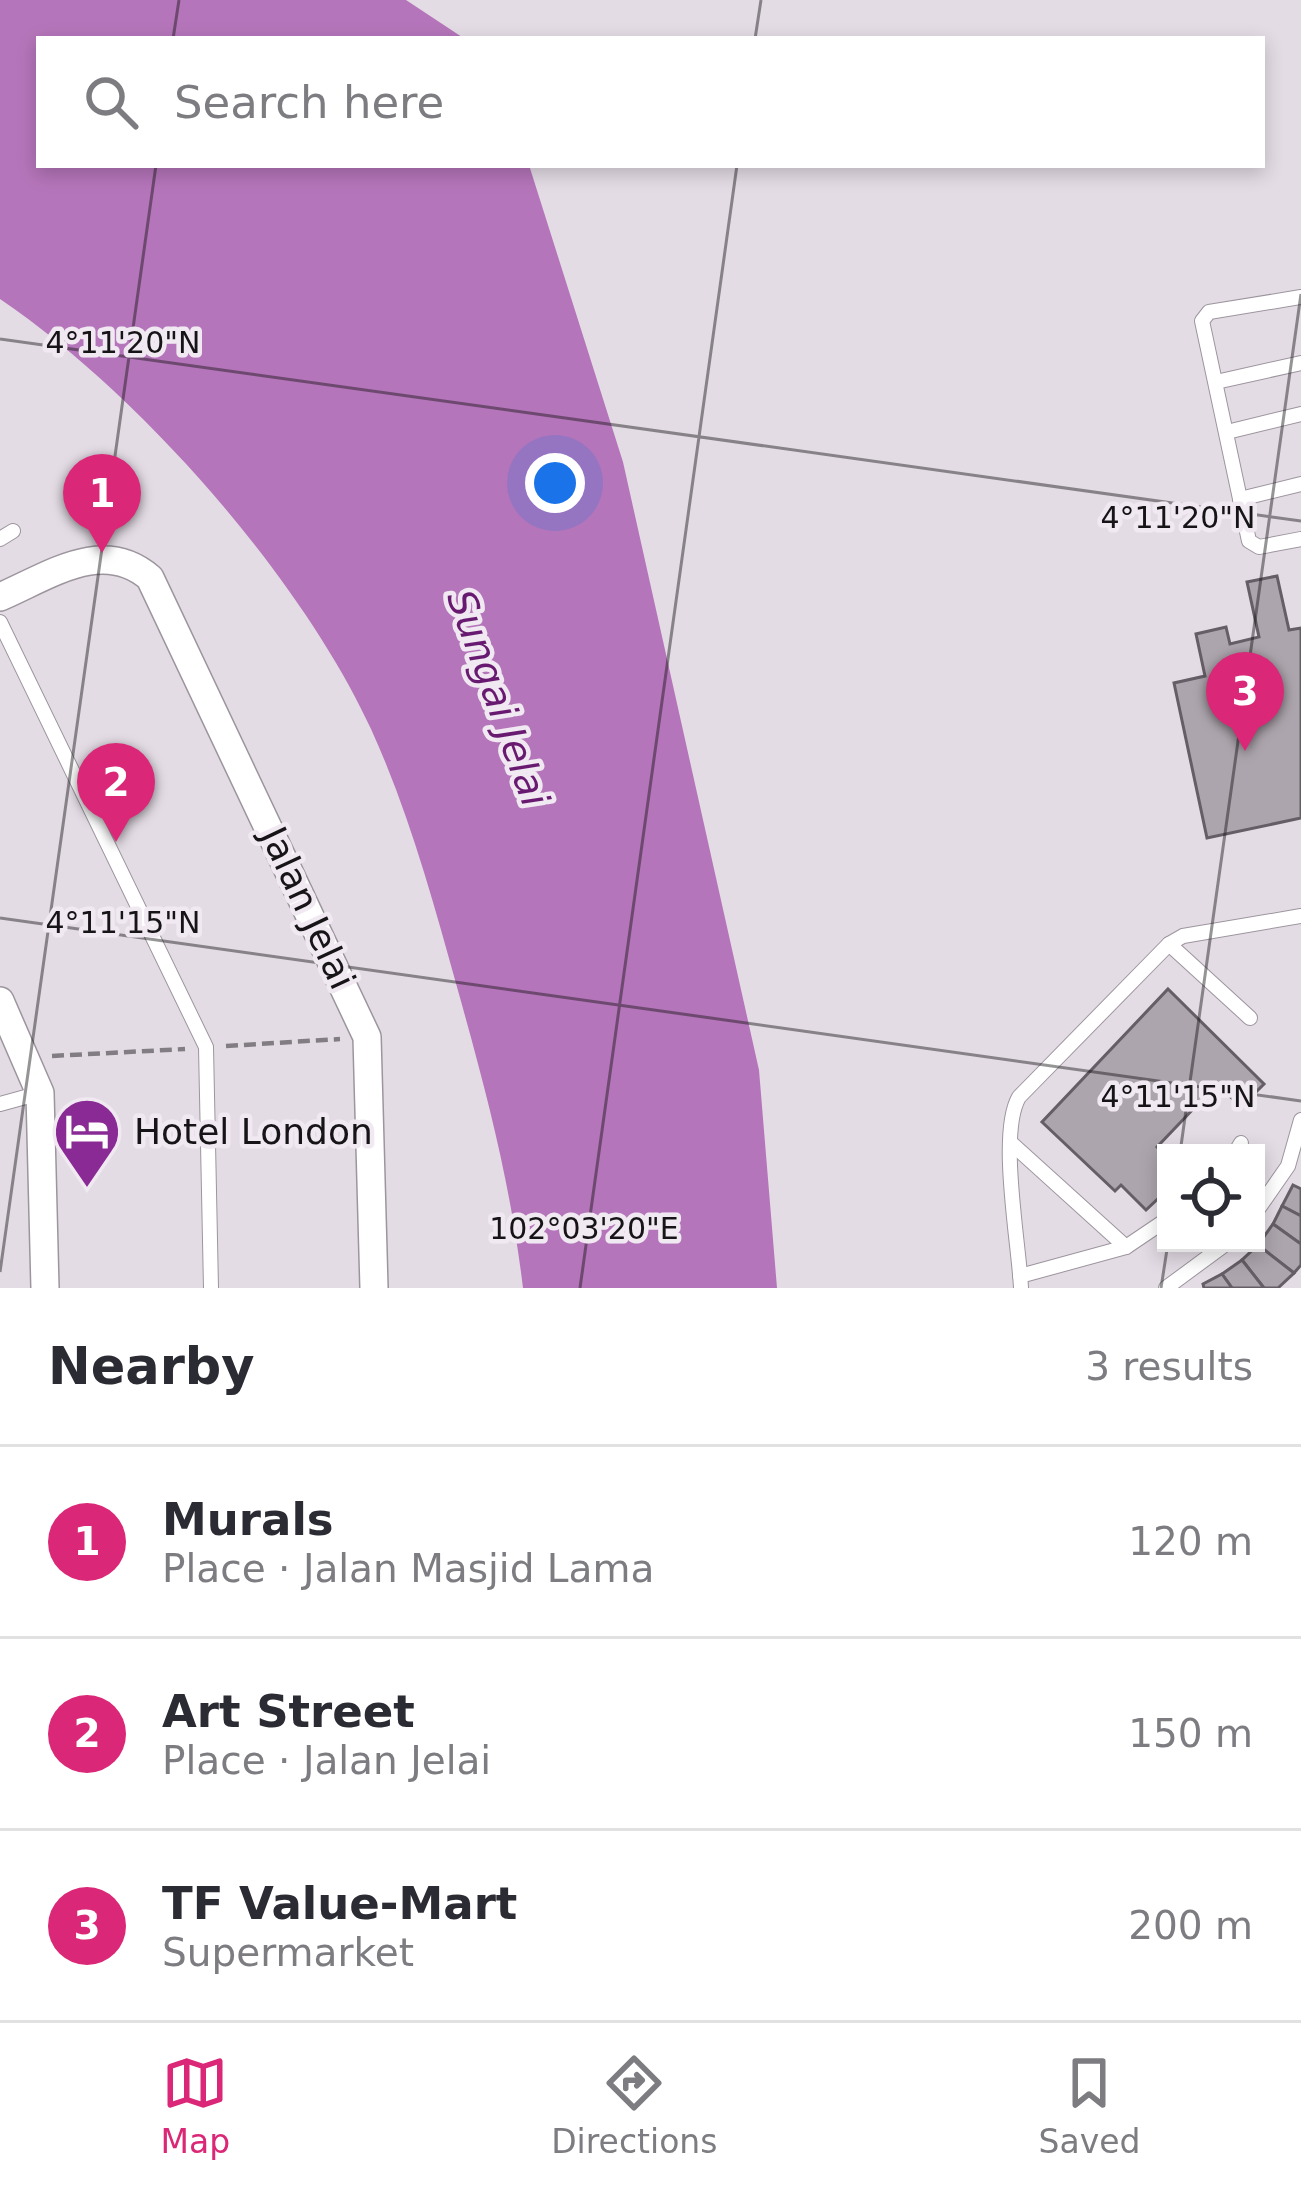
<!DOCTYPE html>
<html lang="en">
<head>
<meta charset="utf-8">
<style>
	:root { --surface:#fff; --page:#f7f7f7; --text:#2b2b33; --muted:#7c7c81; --line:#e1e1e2; --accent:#db2777 }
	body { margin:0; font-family:"DejaVu Sans",sans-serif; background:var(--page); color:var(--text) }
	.controls { position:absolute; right:36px; bottom:36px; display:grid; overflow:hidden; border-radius:0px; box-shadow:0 6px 18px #0003 }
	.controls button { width:108px; height:108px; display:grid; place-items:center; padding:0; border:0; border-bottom:3px solid var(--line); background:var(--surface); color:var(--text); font:60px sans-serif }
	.you { position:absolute; left:555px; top:483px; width:42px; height:42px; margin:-30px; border:9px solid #fff; border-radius:50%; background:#1a73e8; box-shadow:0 0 0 18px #1a73e833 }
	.badge { display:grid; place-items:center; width:78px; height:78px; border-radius:50%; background:var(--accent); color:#fff; font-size:39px; font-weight:700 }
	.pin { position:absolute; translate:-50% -99px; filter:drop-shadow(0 3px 6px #0008) }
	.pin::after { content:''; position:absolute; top:63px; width:42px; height:36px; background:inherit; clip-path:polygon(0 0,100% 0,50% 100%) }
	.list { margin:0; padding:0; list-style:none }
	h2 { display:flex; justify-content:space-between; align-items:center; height:156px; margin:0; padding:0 48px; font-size:51px }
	h2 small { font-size:39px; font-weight:400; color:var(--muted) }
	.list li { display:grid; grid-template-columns:78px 1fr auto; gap:36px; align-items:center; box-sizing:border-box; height:192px; padding:0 48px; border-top:3px solid var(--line) }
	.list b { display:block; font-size:45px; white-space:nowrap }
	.list p { margin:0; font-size:39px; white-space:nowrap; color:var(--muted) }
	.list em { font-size:39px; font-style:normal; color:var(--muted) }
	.icon { flex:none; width:66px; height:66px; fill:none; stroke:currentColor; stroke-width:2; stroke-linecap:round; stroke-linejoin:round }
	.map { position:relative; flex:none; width:1301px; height:1288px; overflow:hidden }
	.search { position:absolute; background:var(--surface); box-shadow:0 6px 18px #0003; left:36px; right:36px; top:36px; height:132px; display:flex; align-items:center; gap:30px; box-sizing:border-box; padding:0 42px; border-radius:0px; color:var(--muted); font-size:45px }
	.sheet { height:732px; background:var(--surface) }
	nav { display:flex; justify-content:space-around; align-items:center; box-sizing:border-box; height:168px; border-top:3px solid var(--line); background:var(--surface); font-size:33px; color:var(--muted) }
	nav a { display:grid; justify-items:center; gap:6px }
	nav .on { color:var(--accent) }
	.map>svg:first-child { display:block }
	.water { fill:#b575ba }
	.building { fill:#ada5ad; stroke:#655e66; stroke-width:3 }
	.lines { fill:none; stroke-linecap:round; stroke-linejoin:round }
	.lane-casing { stroke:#9d959e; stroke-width:16 }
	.street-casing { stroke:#9d959e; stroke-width:30 }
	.path { stroke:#827d83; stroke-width:4.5; stroke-dasharray:12 6; stroke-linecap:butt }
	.lane { stroke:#fff; stroke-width:14 }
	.street { stroke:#fff; stroke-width:27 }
	.ticks { fill:none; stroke:#161417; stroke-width:3; stroke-opacity:0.45 }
	.labels { text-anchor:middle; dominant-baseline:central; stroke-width:9; stroke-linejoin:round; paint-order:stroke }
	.street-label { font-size:36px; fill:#161417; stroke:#f1e9f2 }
	.poi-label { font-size:36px; fill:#161417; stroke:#f1e9f2; text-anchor:start }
	.water-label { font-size:39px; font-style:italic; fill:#681a70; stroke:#f1e9f2 }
	.ticks-label { font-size:30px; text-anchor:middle; fill:#161417; stroke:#f1e9f2; stroke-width:9; stroke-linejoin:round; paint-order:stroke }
</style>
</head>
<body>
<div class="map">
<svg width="1301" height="1288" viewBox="0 0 1301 1288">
	<rect width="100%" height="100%" fill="#e4dce5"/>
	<path class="water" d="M 0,0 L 406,0 L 465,39 L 39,39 L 39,165 L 529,165 L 623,462 L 759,1070 L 777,1288 L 523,1288 C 510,1180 486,1091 457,987 C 433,900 408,810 371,729 C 301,577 138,392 0,299 Z"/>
	<g class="building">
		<path d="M 1277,576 L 1289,630 L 1301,628 L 1301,818 L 1207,838 L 1174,683 L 1205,676 L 1196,634 L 1226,627 L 1230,644 L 1259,637 L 1247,582 Z"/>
		<path d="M 1168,989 L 1264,1084 L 1241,1107 L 1217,1084 L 1157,1147 L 1166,1156 L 1166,1191 L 1146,1210 L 1121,1185 L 1115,1191 L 1042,1122 Z"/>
		<path d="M 1293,1185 L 1301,1189 L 1301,1216 L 1282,1206 Z"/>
		<path d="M 1282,1206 L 1301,1216 L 1301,1244 L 1273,1224 Z"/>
		<path d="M 1273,1224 L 1301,1244 L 1301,1265 L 1294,1273 L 1258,1245 Z"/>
		<path d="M 1258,1245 L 1294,1273 L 1278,1288 L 1264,1288 L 1242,1260 Z"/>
		<path d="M 1242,1260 L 1264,1288 L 1232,1288 L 1222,1274 Z"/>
		<path d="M 1222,1274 L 1232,1288 L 1204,1288 L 1203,1284 Z"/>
	</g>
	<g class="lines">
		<defs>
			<g id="lane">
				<path d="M 1301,297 L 1209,312 L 1202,321 L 1249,541 L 1259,547 L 1301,539"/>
				<path d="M 1216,382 L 1301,363"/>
				<path d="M 1227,432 L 1301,414"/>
				<path d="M 1240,499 L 1301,484"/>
				<path d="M 0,539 L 13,531"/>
				<path d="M 0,622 L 206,1047 L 211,1288"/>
				<path d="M 1169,944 L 1250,1018"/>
				<path d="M 0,1104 L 40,1093"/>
				<path d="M 1011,1143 L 1126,1247"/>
				<path d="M 1235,1153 L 1241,1143"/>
				<path d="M 1256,1212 L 1288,1166 L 1301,1120"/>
				<path d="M 1020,1276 L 1126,1247 L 1166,1220"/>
				<path d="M 1021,1288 C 1019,1243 998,1133 1019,1097 L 1169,944 L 1183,936 L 1301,916"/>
				<path d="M 1166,1288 L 1227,1243"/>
			</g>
			<g id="street">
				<path d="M 0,597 C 49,576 103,537 150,578 L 367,1037 L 374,1288"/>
				<path d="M 0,1001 L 40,1093 L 45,1288"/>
			</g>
		</defs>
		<use href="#lane" class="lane-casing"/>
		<use href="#street" class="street-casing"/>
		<g class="path">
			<path d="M 226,1046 L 340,1039"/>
			<path d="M 52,1056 L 185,1049"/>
		</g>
		<use href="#lane" class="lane"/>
		<use href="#street" class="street"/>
	</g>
	<path class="ticks" d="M 173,39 L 179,0M 755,39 L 761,0M 0,339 L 1301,521M 0,918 L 1301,1101M 1180,1153 L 1301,294M 0,1272 L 156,165M 580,1288 L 737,165M 1161,1288 L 1168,1243"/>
	<defs>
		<symbol id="hotel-pin" viewBox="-11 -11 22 30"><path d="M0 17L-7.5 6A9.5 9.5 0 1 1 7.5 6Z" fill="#8a2a94" stroke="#f1e9f2"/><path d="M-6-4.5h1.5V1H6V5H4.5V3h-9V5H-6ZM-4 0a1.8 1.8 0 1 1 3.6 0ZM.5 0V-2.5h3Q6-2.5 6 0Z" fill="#fff"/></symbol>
	</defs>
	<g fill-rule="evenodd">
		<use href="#hotel-pin" x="49" y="1093" width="76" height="104"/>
	</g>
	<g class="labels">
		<g class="street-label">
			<text transform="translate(308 908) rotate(65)">Jalan Jelai</text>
		</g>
		<g class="poi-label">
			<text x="134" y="1131">Hotel London</text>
		</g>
		<g class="water-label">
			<text transform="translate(498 698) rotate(70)">Sungai Jelai</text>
		</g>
	</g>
	<g class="ticks-label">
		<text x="123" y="353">4°11'20"N</text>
		<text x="1178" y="528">4°11'20"N</text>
		<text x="123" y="933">4°11'15"N</text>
		<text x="1178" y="1107">4°11'15"N</text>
		<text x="584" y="1239">102°03'20"E</text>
	</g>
</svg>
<div class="controls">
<button><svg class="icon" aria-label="locate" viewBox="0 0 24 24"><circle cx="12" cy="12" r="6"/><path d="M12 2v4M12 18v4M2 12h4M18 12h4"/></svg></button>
</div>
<div class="you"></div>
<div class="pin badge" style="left:102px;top:553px">1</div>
<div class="pin badge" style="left:116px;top:842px">2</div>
<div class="pin badge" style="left:1245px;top:751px">3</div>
<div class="search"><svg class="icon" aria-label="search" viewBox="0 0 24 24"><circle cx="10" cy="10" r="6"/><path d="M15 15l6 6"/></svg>Search here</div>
</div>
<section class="sheet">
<h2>Nearby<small>3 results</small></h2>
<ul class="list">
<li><span class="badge">1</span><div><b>Murals</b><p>Place · Jalan Masjid Lama</p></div><em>120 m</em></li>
<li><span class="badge">2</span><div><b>Art Street</b><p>Place · Jalan Jelai</p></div><em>150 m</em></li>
<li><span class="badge">3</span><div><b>TF Value-Mart</b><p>Supermarket</p></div><em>200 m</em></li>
</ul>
</section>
<nav>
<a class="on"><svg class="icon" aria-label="map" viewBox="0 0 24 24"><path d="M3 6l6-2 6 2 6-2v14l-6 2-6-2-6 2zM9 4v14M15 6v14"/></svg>Map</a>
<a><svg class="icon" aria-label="directions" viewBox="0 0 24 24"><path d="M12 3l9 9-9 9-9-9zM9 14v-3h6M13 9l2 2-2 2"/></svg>Directions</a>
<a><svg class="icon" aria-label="saved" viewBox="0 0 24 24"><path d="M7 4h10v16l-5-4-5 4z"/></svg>Saved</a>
</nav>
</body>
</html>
